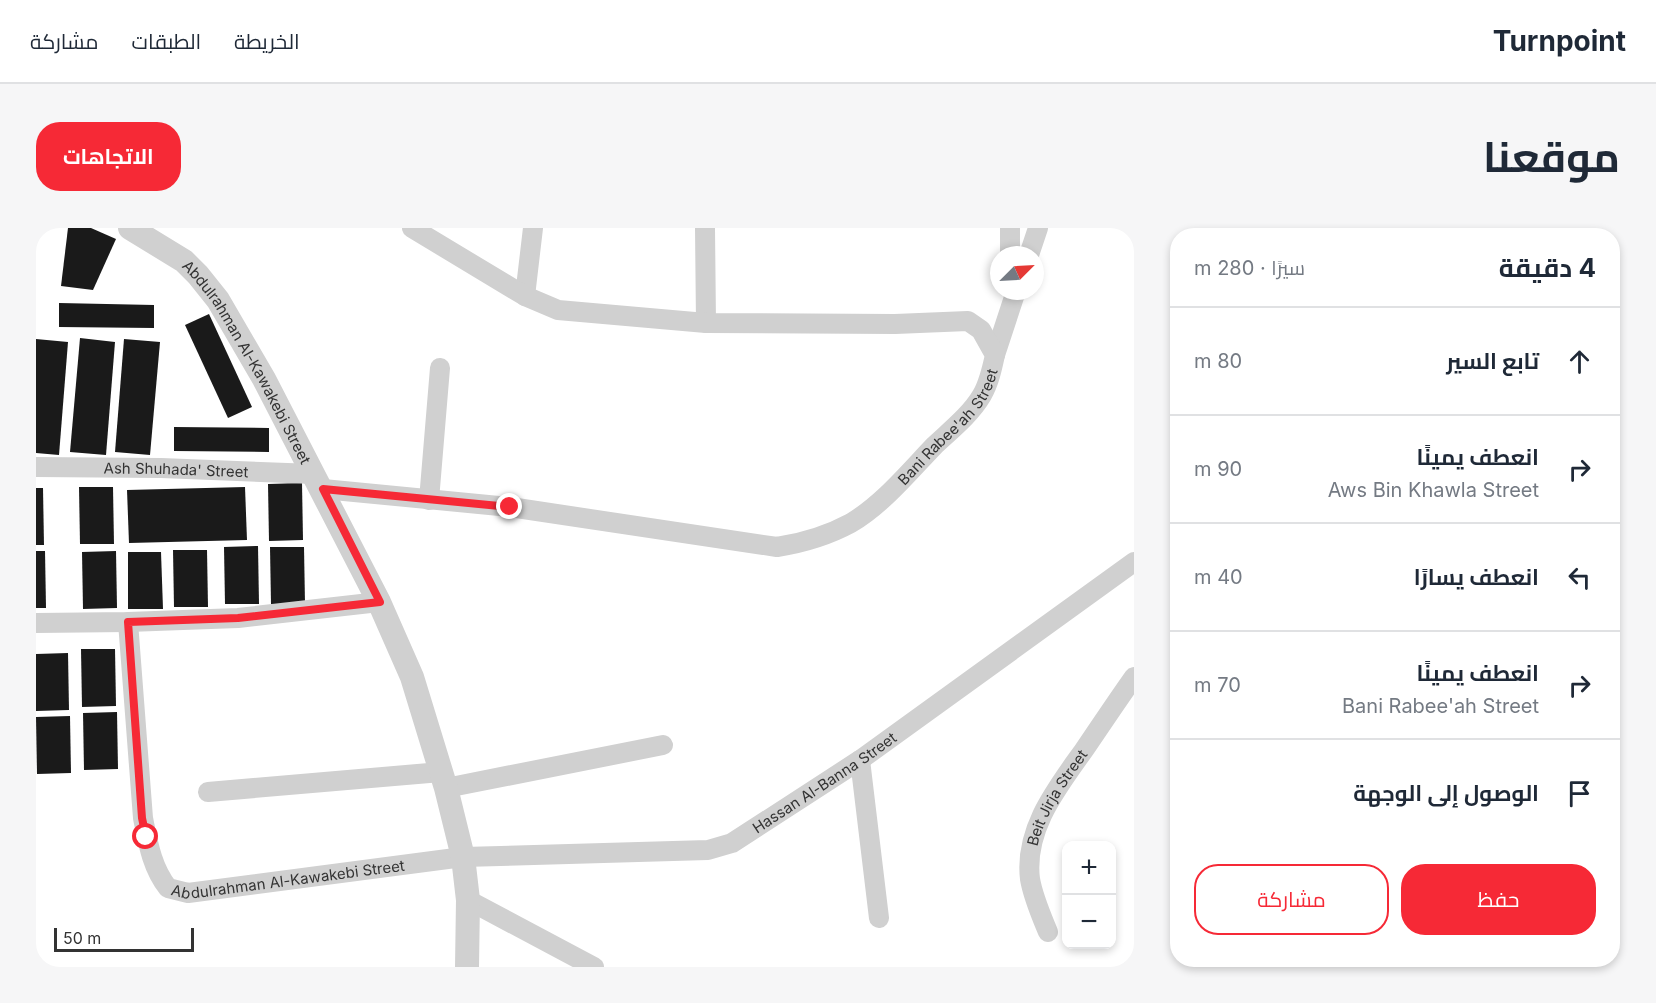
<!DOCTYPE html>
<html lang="ar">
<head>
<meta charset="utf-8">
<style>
	:root { --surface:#fff; --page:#f6f6f7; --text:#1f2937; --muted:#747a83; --line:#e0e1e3; --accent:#f62936 }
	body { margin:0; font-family:Inter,Cairo,sans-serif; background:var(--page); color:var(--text); direction:rtl }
	.controls { position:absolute; right:18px; bottom:18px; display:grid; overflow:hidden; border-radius:12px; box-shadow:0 3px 9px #0003 }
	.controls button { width:54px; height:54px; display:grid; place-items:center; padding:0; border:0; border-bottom:2px solid var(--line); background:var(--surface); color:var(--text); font:30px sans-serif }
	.compass { position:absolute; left:954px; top:18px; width:54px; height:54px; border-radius:50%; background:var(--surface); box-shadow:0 3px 9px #0003; rotate:66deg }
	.scale { position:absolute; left:18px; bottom:15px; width:140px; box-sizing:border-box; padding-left:6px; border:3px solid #333; border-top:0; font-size:16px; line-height:21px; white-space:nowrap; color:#333; -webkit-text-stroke:4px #fff; paint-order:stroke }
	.stop { position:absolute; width:18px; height:18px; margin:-14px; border:4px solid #f62936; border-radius:50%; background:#fff }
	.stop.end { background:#f62936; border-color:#fff; box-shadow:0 2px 6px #0008 }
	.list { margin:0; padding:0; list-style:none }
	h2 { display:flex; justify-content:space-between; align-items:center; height:78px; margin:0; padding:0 24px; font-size:26px }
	h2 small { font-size:20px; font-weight:400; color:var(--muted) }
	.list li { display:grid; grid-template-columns:39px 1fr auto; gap:18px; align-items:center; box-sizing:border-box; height:108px; padding:0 24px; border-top:2px solid var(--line) }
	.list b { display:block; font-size:22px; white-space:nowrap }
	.list p { margin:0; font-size:20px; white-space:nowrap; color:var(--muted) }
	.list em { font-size:20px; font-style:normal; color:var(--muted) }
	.actions { display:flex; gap:12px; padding:18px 24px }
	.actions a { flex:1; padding:14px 0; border:2px solid var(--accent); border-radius:24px; text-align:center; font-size:21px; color:var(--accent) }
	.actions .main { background:var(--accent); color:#fff }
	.icon { flex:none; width:33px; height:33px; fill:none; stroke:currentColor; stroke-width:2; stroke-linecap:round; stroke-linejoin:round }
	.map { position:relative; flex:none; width:1098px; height:739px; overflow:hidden; direction:ltr; border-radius:24px }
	header { display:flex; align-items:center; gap:36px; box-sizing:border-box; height:84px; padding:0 30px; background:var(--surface); border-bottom:2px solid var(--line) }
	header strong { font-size:28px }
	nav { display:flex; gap:33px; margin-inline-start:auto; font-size:21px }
	.intro { display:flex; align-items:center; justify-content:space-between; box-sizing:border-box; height:144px; padding:0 36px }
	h1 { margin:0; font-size:42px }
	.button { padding:15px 27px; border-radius:24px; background:var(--accent); color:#fff; font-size:21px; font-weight:700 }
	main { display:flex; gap:36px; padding:0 36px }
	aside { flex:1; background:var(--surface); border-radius:24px; box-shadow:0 3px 9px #0003 }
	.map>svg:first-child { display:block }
	.building { fill:#1a1a1a }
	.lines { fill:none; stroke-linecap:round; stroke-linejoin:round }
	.minor { stroke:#d0d0d0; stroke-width:20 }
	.tertiary { stroke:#d0d0d0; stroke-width:24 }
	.route { stroke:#f62936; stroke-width:8 }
	.labels { text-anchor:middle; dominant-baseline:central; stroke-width:6; stroke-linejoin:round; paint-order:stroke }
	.street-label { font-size:15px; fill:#333; stroke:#fff }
</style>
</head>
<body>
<header>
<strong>Turnpoint</strong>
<nav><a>الخريطة</a><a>الطبقات</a><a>مشاركة</a></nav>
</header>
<div class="intro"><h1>موقعنا</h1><a class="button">الاتجاهات</a></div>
<main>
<aside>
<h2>4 دقيقة<small>سيرًا · 280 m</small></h2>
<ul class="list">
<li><svg class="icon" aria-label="ahead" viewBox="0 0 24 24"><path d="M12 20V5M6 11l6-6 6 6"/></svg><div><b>تابع السير</b></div><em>80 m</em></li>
<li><svg class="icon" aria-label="right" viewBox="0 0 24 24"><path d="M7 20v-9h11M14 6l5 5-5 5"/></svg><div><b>انعطف يمينًا</b><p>Aws Bin Khawla Street</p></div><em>90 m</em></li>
<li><svg class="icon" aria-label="left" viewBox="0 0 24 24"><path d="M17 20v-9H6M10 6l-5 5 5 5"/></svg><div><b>انعطف يسارًا</b></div><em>40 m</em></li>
<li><svg class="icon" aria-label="right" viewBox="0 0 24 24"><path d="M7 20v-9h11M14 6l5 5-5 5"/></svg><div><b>انعطف يمينًا</b><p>Bani Rabee'ah Street</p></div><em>70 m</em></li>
<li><svg class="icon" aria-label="arrive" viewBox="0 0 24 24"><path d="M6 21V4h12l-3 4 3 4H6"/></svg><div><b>الوصول إلى الوجهة</b></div></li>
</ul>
<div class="actions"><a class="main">حفظ</a><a>مشاركة</a></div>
</aside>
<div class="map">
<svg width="1098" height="739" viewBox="0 0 1098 739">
	<rect width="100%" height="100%" fill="#fff"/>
	<g class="building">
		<path d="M 32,0 L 55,0 L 80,11 L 57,62 L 25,58 Z"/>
		<path d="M 23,75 L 118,77 L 118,100 L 23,99 Z"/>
		<path d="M 173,86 L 216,179 L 192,190 L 149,97 Z"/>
		<path d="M 44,110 L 79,114 L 70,227 L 34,224 Z"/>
		<path d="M 0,111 L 32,114 L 23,227 L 0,225 Z"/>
		<path d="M 88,111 L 124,114 L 114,227 L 79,224 Z"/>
		<path d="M 138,199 L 233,200 L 233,224 L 138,223 Z"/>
		<path d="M 266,255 L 267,312 L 233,313 L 232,256 Z"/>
		<path d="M 43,259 L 77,259 L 78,316 L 44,316 Z"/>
		<path d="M 209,259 L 211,312 L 93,315 L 91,262 Z"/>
		<path d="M 0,260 L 7,260 L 8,317 L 0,317 Z"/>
		<path d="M 222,318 L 223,376 L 189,376 L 188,319 Z"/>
		<path d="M 234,319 L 268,319 L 269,376 L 235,376 Z"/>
		<path d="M 137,322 L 171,322 L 172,379 L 138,379 Z"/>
		<path d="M 0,323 L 9,323 L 10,380 L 0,380 Z"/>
		<path d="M 80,323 L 81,380 L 47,381 L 46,324 Z"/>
		<path d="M 92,324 L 125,324 L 127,381 L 92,381 Z"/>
		<path d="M 45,421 L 79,421 L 80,478 L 46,479 Z"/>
		<path d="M 32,425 L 33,482 L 0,483 L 0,426 Z"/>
		<path d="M 81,484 L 82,541 L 48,542 L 47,485 Z"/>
		<path d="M 34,488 L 35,545 L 1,546 L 0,489 Z"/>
	</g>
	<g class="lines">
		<g class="minor">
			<path d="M 669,0 L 670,95"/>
			<path d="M 974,27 L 974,0"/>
			<path d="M 993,27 L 1002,0"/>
			<path d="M 489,68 L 497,0"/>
			<path d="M 959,127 L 980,63"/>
			<path id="s1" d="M 0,239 L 125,240 L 278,246"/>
			<path id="s2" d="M 287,261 L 474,279 L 741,319 C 767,315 791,308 815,295 C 847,276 873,244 899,217 C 915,202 935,186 946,167 C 953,155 956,141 959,127 L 945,102 L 932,93 L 859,96 L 670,95 L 522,82 L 489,68 L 376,0"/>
			<path d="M 393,272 L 404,140"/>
			<path id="s3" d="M 92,394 L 107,590 C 112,615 116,640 132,660 L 152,665 L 427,629 L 672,622 L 696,615 L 824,532 L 1098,334"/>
			<path d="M 0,395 L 92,394 L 202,390 L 343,374"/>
			<path d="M 824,532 L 843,690"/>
			<path d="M 410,560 L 627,517"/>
			<path d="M 172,564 L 405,544"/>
			<path d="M 432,672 L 558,739"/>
			<path id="s4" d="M 1012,704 C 1005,687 997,669 994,651 C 988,601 1021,560 1048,522 C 1065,497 1081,473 1098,449"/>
		</g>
		<path class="tertiary" id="s5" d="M 94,0 L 148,33 L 162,47 L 182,72 L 228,151 L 343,374 L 376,449 L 410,560 L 427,629 L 432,672 L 431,739"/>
	</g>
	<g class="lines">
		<path class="route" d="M 110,609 L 106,590 L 92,394 L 202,390 L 344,374 L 287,261 L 474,279"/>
	</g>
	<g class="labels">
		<g class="street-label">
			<text stroke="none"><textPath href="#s5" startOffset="183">Abdulrahman Al-Kawakebi Street</textPath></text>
			<text stroke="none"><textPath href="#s2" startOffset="674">Bani Rabee'ah Street</textPath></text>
			<text stroke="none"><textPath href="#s1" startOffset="140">Ash Shuhada' Street</textPath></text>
			<text stroke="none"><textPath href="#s3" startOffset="950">Hassan Al-Banna Street</textPath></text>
			<text stroke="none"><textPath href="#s4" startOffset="144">Beit Jirja Street</textPath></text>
			<text stroke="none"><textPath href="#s3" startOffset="393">Abdulrahman Al-Kawakebi Street</textPath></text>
		</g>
	</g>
</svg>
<div class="controls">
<button>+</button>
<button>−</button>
</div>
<svg class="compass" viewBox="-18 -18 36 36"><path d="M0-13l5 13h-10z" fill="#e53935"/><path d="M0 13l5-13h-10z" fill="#747a83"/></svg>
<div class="scale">50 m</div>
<div class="stop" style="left:110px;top:609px"></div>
<div class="stop end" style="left:474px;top:279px"></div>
</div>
</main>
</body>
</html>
